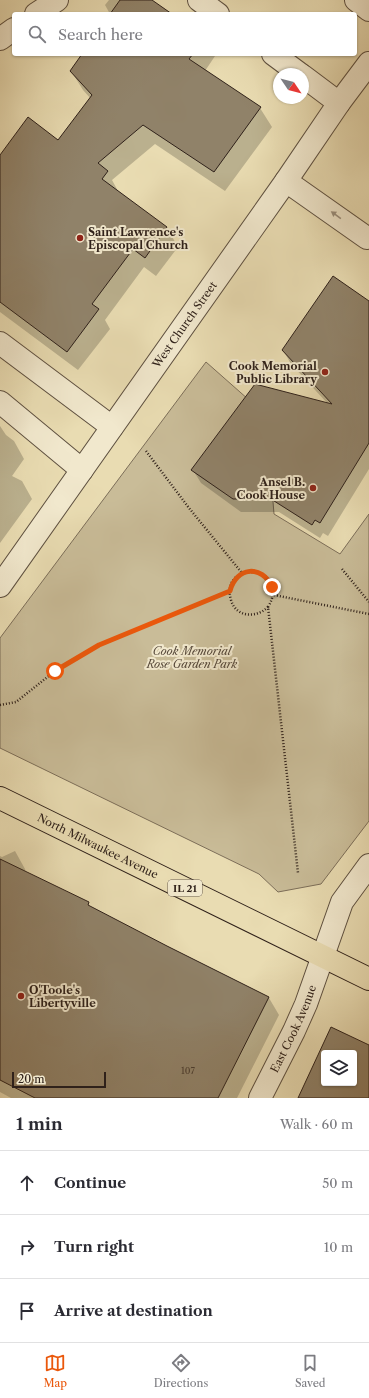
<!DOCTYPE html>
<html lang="en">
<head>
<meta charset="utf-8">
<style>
	:root { --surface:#fff; --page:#f7f7f7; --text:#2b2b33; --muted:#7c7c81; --line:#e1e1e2; --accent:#ea580c }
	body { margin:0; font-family:"Libre Caslon Text",serif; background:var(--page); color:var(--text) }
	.controls { position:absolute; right:12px; bottom:12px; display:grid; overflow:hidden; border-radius:4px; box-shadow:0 1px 3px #0004 }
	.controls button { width:36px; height:36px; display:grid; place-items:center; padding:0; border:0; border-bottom:1px solid var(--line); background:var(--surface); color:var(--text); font:20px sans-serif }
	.compass { position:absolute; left:273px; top:68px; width:36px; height:36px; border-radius:50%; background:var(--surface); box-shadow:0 1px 3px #0004; rotate:125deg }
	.scale { position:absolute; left:12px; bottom:10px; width:94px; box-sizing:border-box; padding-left:4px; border:2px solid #2f211a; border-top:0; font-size:11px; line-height:14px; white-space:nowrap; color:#2f211a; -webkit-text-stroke:3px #f1e8cd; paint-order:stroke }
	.stop { position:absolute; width:12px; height:12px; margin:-9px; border:3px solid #ea580c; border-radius:50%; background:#fff }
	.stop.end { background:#ea580c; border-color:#fff; box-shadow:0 1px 4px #0008 }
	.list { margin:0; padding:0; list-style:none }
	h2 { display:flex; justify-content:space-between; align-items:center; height:52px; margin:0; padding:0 16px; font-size:17px }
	h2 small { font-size:13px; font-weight:400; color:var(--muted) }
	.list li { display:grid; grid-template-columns:26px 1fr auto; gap:12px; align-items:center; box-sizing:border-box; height:64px; padding:0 16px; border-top:1px solid var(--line) }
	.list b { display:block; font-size:15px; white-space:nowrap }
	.list em { font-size:13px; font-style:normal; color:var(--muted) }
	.icon { flex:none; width:22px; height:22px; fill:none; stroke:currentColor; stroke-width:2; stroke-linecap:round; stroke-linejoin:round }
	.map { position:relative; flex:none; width:369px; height:1098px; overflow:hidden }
	.search { position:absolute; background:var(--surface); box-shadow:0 1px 3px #0004; left:12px; right:12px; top:12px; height:44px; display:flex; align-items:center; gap:10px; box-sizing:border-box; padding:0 14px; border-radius:4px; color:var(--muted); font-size:15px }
	.sheet { height:244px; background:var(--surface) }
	nav { display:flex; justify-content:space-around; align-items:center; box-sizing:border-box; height:56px; border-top:1px solid var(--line); background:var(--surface); font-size:11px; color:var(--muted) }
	nav a { display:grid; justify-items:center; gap:2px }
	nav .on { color:var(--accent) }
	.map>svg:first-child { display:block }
	.green { fill:#c9bc98; stroke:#7c6e59 }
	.shadow { fill:#0003 }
	.building { fill:#908269; stroke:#2f211a; fill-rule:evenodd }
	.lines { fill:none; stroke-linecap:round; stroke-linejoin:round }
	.minor-casing { stroke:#5e5040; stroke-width:24 }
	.major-casing { stroke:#2f211a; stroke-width:24 }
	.path { stroke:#2f211a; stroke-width:2.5; stroke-dasharray:1 2; stroke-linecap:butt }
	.minor { stroke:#f1e8cd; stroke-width:22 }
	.major { stroke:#e9dcb2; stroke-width:22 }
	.oneway { fill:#9a8e7c }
	.route { stroke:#ea580c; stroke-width:5 }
	.poi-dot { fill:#8f2418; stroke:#f1e8cd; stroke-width:1.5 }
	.labels { text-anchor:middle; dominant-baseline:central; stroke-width:4; stroke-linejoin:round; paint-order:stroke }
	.number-label { font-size:9px; fill:#47392e }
	.shield { fill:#f1e8cd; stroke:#695d50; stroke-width:1 }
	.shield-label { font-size:10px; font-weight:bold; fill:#2f211a }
	.poi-label { font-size:11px; font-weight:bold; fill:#2f211a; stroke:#f1e8cd; text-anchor:start }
	.street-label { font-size:11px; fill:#2f211a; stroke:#f1e8cd }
	.park-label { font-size:11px; font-style:italic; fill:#56483a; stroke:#f1e8cd }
</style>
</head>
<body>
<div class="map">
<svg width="369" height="1098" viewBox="0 0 369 1098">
	<rect width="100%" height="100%" fill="#e9dcb2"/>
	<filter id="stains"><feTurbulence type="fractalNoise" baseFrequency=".005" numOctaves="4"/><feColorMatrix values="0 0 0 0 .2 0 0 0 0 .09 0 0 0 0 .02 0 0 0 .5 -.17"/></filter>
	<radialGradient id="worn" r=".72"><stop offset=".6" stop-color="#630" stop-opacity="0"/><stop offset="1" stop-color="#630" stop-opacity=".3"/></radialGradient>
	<path class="green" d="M 206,362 L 266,415 L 274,514 L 340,554 L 369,514 L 369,821 L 321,884 L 278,892 L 259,874 L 0,748 L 0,638 Z"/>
	<g class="shadow">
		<path d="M 109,0 L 150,0 L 171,14 L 110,14 L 105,5 Z"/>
		<path d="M 83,54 L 214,54 L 215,56 L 205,71 L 260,108 L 272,127 L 225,191 L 155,144 L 112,180 L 118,191 L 167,228 L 178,247 L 156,276 L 144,267 L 105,320 L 110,329 L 78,370 L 0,312 L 0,157 L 59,141 L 91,99 L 83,90 L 71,71 Z"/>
		<path d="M 369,302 L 369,469 L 328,536 L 323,533 L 320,538 L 279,512 L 241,512 L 201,483 L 193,470 L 328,404 L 291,364 L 283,350 Z"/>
		<path d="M 0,426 L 6,435 L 14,441 L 24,459 L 12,476 L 22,481 L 32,499 L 0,543 Z"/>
		<path d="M 15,851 L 25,869 L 26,873 L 88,903 L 91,908 L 269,998 L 279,1015 L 237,1098 L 11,1098 L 0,1092 L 0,856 L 2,857 Z"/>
	</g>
	<g class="building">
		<path d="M 120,0 L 152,0 L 172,14 L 110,14 Z"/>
		<path d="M 82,54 L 193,54 L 189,59 L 261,107 L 214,172 L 143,125 L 98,163 L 108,171 L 102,179 L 167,227 L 145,258 L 133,249 L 92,304 L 99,309 L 67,352 L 0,302 L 0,155 L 28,117 L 58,140 L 92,95 L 70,71 Z"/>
		<path d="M 333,276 L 369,301 L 369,443 L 320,523 L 315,520 L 312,525 L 271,499 L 233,499 L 191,470 L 255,384 L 332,404 L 282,350 Z"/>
		<path d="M 0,859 L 89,902 L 88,905 L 167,946 L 269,997 L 218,1098 L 35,1098 L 0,1080 Z"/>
		<path d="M 331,1027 L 369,1045 L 369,1098 L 298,1098 ZM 324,1053 L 354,1053 L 354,1083 L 324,1083 Z"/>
	</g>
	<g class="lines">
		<defs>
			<g id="minor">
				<path d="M 199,0 L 218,14"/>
				<path d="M 356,0 L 369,10"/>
				<path d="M 36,14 L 57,0"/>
				<path d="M 0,39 L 14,29"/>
				<path d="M 273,54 L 300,74"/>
				<path d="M 303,76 L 339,103"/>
				<path d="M 286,181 L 367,238"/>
				<path d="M 0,343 L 112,427"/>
				<path d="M 0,402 L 82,470"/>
				<path id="s1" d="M 0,586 L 286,181 L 339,103 L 369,63"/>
				<path id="s2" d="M 260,1098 L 294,1031 L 306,1004 L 342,902 L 369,865"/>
			</g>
			<g id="major">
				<path id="s3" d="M 0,798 L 369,979"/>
			</g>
		</defs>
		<use href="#minor" class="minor-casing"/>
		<use href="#major" class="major-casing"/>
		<g class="path">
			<path d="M 146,451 L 189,508 L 242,573"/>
			<path d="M 342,569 L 369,602"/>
			<path d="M 274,595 L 369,614"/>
			<path d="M 268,607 C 257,618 236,618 231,600 C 219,559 293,565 268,607 L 298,873"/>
			<path d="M 0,705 L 16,702 L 55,671 L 99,645 L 230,591"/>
		</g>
		<use href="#minor" class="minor"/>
		<use href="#major" class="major"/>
	</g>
	<defs><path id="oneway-solid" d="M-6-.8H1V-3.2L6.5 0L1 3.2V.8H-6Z"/></defs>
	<use class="oneway" href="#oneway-solid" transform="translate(336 215) rotate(-144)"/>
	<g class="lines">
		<path class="route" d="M 55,671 L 99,645 L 230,591 C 236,567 262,564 272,587"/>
	</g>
	<g class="poi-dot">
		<circle cx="80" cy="238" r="4"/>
		<circle cx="325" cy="372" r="4"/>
		<circle cx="313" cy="488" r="4"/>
		<circle cx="21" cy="996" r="4"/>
	</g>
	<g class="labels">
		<g class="number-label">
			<text x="188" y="1070">107</text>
		</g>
		<rect class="shield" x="168" y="880" width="34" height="16" rx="3"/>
		<g class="shield-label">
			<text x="185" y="888">IL 21</text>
		</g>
		<g class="poi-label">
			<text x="88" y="232">Saint Lawrence's<tspan x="88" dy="13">Episcopal Church</tspan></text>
			<text x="317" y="366" text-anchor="end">Cook Memorial<tspan x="317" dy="13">Public Library</tspan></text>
			<text x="305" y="482" text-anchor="end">Ansel B.<tspan x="305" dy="13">Cook House</tspan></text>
			<text x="29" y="990">O'Toole's<tspan x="29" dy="13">Libertyville</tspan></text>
		</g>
		<g class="street-label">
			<text stroke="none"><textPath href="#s1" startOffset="320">West Church Street</textPath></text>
			<text stroke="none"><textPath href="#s3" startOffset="109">North Milwaukee Avenue</textPath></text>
			<text stroke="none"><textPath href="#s2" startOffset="77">East Cook Avenue</textPath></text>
		</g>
		<g class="park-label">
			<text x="192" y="651">Cook Memorial<tspan x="192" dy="13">Rose Garden Park</tspan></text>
		</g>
	</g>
	<rect width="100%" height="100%" filter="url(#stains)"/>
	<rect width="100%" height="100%" fill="url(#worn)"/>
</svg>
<div class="controls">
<button><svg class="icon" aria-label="layers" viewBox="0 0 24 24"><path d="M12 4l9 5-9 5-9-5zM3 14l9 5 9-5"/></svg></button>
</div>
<svg class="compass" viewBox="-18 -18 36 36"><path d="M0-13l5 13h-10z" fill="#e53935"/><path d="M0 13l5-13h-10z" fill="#7c7c81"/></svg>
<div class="scale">20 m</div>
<div class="stop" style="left:55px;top:671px"></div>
<div class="stop end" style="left:272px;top:587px"></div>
<div class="search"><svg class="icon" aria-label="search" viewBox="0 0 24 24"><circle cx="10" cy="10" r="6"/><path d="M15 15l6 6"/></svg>Search here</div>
</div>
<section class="sheet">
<h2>1 min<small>Walk · 60 m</small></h2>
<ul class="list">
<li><svg class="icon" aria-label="ahead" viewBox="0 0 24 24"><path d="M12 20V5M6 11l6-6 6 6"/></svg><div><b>Continue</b></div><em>50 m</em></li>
<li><svg class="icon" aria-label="right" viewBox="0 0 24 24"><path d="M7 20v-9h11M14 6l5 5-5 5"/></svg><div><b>Turn right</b></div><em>10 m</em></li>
<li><svg class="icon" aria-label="arrive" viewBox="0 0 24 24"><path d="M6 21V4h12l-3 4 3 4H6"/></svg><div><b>Arrive at destination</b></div></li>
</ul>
</section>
<nav>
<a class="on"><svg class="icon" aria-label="map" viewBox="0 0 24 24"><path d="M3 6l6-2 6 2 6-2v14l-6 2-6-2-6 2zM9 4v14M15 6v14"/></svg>Map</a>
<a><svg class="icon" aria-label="directions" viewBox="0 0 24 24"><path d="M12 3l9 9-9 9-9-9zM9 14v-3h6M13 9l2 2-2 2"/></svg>Directions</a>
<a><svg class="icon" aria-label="saved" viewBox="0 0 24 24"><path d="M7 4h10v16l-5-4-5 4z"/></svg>Saved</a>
</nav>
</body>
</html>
